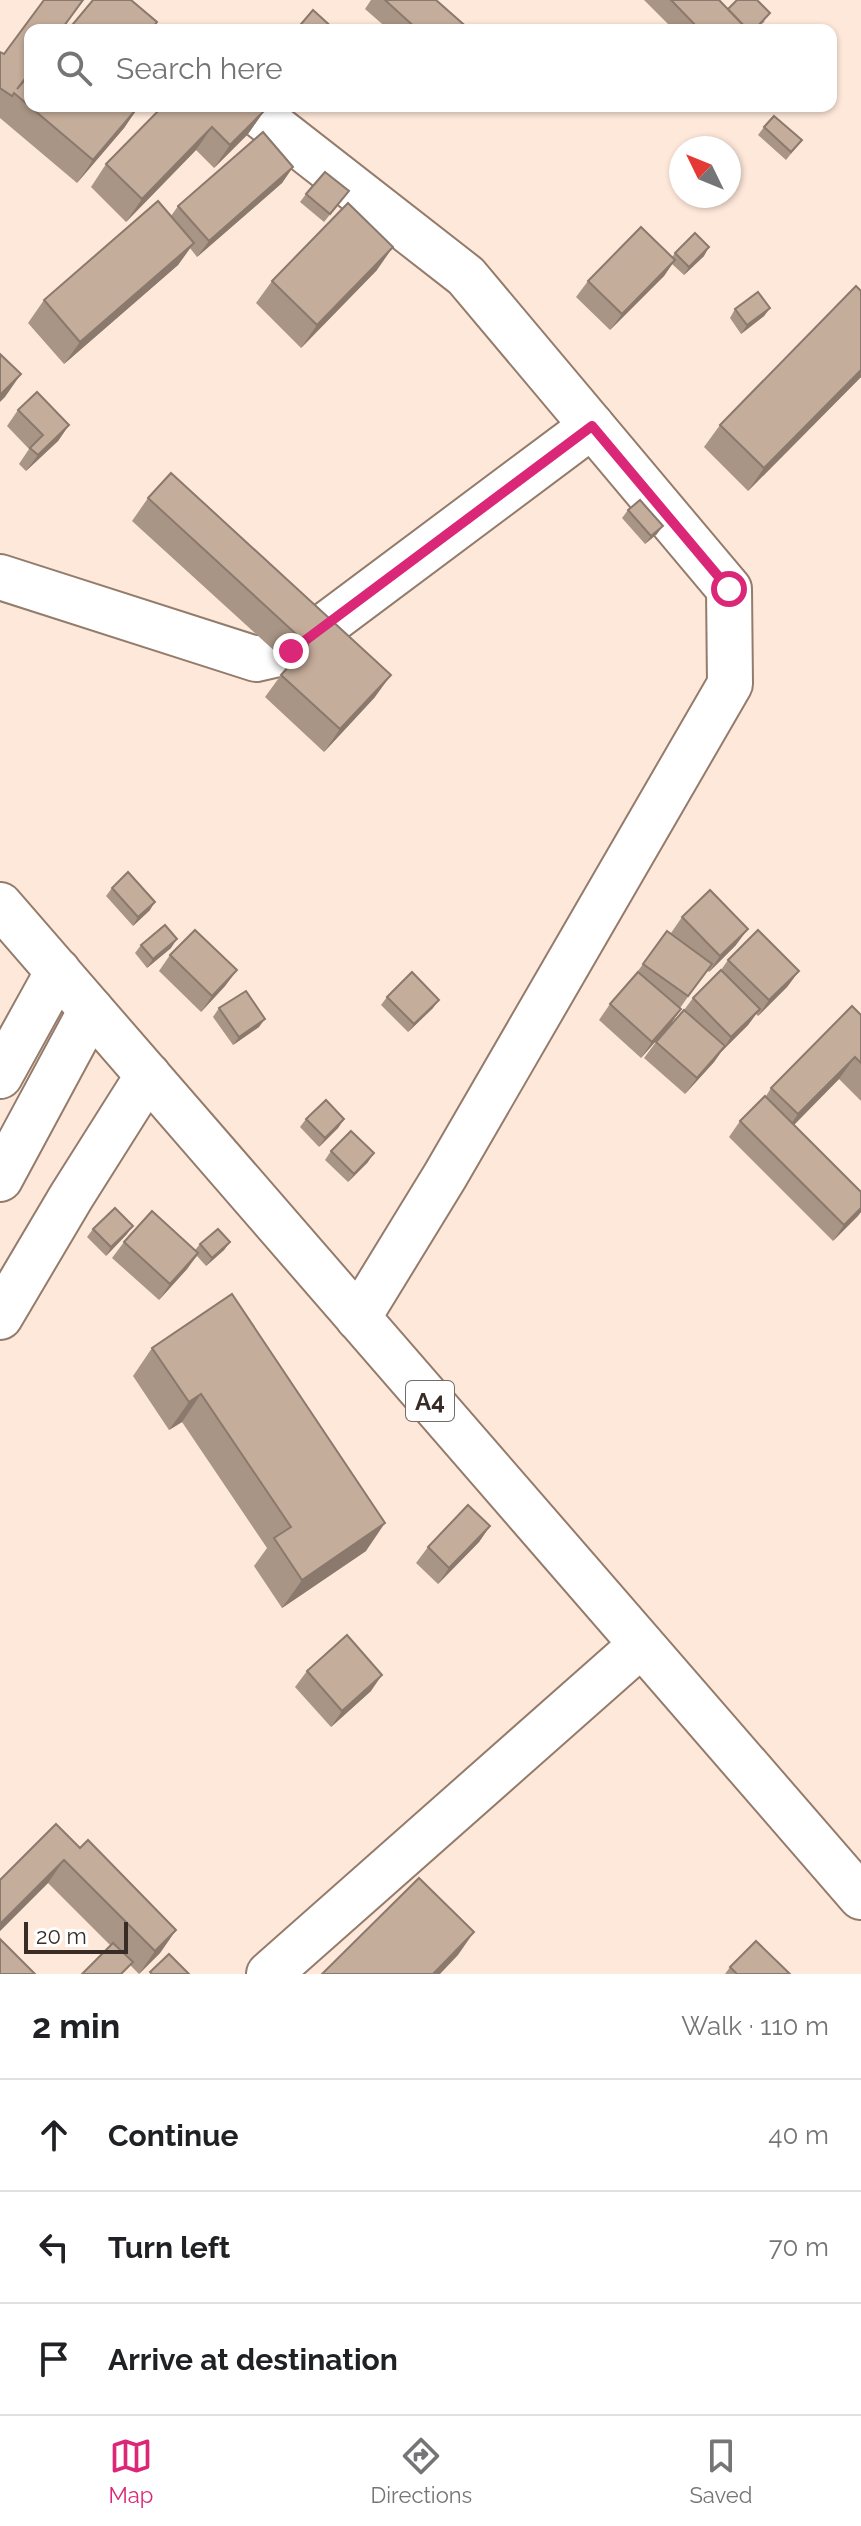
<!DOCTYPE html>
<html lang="en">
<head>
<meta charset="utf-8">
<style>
	:root { --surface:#fff; --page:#f2f2f2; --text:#202124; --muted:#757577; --line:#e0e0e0; --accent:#db2777 }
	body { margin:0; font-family:Raleway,sans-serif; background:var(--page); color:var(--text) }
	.compass { position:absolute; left:669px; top:136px; width:72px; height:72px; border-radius:50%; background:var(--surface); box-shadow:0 2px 6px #0004; rotate:313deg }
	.scale { position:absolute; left:24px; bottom:20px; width:104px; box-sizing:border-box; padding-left:8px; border:4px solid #372d26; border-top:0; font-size:22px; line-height:28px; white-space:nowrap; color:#372d26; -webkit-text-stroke:6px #fff; paint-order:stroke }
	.stop { position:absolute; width:24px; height:24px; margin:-18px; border:6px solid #db2777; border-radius:50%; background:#fff }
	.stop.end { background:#db2777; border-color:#fff; box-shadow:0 2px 8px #0008 }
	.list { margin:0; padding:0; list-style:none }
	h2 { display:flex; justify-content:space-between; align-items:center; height:104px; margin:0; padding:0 32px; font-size:34px }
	h2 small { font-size:26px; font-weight:400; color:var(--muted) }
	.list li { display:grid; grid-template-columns:52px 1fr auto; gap:24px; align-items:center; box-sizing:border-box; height:112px; padding:0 32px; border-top:2px solid var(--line) }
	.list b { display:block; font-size:30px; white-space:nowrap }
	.list em { font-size:26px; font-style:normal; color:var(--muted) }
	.icon { flex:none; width:44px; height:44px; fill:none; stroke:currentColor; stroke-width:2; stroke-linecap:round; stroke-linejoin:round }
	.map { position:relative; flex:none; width:861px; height:1974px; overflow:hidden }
	.search { position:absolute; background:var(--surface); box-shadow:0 2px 6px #0004; left:24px; right:24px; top:24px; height:88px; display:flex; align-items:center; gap:20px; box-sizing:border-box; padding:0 28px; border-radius:16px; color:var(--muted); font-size:30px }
	.sheet { height:440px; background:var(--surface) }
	nav { display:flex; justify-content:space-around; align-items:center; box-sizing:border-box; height:112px; border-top:2px solid var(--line); background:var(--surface); font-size:22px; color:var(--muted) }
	nav a { display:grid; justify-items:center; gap:4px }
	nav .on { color:var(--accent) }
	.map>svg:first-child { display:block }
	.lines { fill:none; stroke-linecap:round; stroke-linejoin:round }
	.minor-casing { stroke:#947c6c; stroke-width:48 }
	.highway-casing { stroke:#947c6c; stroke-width:48 }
	.minor { stroke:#fff; stroke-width:44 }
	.highway { stroke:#fff; stroke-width:44 }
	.wall { fill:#a99585 }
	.shaded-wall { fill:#8a796c }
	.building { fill:#c5ad9b; stroke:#8a796c; stroke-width:2 }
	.route { stroke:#db2777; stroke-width:10 }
	.labels { text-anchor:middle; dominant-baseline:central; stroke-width:8; stroke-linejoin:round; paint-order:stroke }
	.shield { fill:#fff; stroke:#736c67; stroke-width:2 }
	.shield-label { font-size:24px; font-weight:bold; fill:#372d26 }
</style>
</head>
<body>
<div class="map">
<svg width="861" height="1974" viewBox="0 0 861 1974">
	<rect width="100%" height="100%" fill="#fee8da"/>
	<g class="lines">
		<defs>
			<g id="minor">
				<path d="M 248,106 L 466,276 L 729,589 L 730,684 L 445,1176 L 358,1318"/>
				<path d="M 0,577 L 256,659 L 291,651 L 592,426"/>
				<path d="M 0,1076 L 58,971"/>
				<path d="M 0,1179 L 91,1010"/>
				<path d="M 0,1317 L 71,1197 L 148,1075"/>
				<path d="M 269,1974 L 641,1645"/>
			</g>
			<path id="highway" d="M 0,905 L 861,1897"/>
		</defs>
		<use href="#minor" class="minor-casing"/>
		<use href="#highway" class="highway-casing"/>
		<use href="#minor" class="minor"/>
		<use href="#highway" class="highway"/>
	</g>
	<g class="wall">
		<path d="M 371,0 L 436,0 L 470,30 L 389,30 L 365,9 Z"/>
		<path d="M 644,0 L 719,0 L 728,9 L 765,21 L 756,30 L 674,30 Z"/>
		<path d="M 0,52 L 23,82 L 139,106 L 124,128 L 77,183 L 0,118 Z"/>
		<path d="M 163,106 L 264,111 L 248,134 L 214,168 L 196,150 L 126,222 L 91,187 L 106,164 Z"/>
		<path d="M 764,127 L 802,140 L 786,160 L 758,135 Z"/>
		<path d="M 293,167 L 282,183 L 197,257 L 190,248 L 178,265 L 64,364 L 28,323 L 44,300 L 171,216 L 178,206 Z"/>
		<path d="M 349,191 L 324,222 L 300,202 L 306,194 Z"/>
		<path d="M 675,253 L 704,256 L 684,275 L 672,264 L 664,276 L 610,330 L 576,297 L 588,281 L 672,257 Z"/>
		<path d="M 377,270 L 301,348 L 256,303 L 272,281 Z"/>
		<path d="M 861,291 L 861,377 L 748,491 L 704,447 L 720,425 Z"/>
		<path d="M 770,308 L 764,316 L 741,334 L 730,318 L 735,309 Z"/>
		<path d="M 18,410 L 69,425 L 58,441 L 26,471 L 19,464 L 29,449 L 7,426 Z"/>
		<path d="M 148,498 L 375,697 L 324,752 L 265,697 L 281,675 L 290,665 L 132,521 Z"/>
		<path d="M 628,510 L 657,534 L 645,544 L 622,518 Z"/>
		<path d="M 112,888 L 150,910 L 133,926 L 106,896 Z"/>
		<path d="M 682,917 L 736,945 L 709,972 L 707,970 L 680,1008 L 681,1009 L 670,1025 L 641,1058 L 599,1020 L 610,1004 L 635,975 L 667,931 L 671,933 Z"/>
		<path d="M 141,945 L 171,948 L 147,968 L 135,953 Z"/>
		<path d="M 170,955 L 237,970 L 225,986 L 201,1012 L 159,971 Z"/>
		<path d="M 728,960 L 799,971 L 787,987 L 758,1016 L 756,1014 L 748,1025 L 721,1052 L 714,1062 L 685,1094 L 644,1058 L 656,1042 L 684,1010 L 693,998 L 721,970 Z"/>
		<path d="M 387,997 L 433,1008 L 408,1032 L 381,1005 Z"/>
		<path d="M 219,1008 L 259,1027 L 233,1045 L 213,1017 Z"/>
		<path d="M 861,1015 L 861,1101 L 839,1079 L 794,1125 L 861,1192 L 861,1212 L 833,1241 L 729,1137 L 740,1121 L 766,1096 L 771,1088 Z"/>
		<path d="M 306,1119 L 344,1119 L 338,1128 L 319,1147 L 300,1127 Z"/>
		<path d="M 331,1151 L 368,1162 L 348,1182 L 325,1160 Z"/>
		<path d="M 93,1229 L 127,1234 L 106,1256 L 87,1237 Z"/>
		<path d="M 124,1242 L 195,1250 L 200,1244 L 230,1242 L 224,1250 L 206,1266 L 197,1256 L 187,1269 L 159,1300 L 112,1258 Z"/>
		<path d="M 152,1348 L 366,1551 L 282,1608 L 254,1566 L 267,1548 L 182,1422 L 169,1430 L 133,1376 Z"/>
		<path d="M 490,1526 L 479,1542 L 438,1584 L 416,1563 L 428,1547 Z"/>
		<path d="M 307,1671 L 371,1691 L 331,1727 L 295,1687 Z"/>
		<path d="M 80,1848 L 176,1930 L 160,1953 L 139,1974 L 48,1883 L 0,1931 L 0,1880 Z"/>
		<path d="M 730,1967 L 790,1974 L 725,1974 Z"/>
	</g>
	<g class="shaded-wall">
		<path d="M 139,106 L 124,128 L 77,183 L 93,160 Z"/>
		<path d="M 264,111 L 248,134 L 214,168 L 230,145 Z"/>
		<path d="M 212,127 L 196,150 L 126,222 L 142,199 Z"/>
		<path d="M 293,167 L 282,183 L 197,257 L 209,241 Z"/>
		<path d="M 194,243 L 178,265 L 64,364 L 80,342 Z"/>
		<path d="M 393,247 L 377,270 L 301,348 L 317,325 Z"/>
		<path d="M 709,247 L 704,256 L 684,275 L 689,267 Z"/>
		<path d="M 675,260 L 664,276 L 610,330 L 622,314 Z"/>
		<path d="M 770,308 L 764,316 L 741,334 L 747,325 Z"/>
		<path d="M 861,370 L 861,377 L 748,491 L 764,468 Z"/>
		<path d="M 21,374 L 5,397 L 0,402 L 0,395 Z"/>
		<path d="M 69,425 L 58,441 L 26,471 L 38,455 Z"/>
		<path d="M 663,526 L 657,534 L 645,544 L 651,536 Z"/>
		<path d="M 391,675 L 375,697 L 324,752 L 340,729 Z"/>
		<path d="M 155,902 L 150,910 L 133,926 L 138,917 Z"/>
		<path d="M 748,929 L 736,945 L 709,972 L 720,956 Z"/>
		<path d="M 177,939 L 171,948 L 147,968 L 153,959 Z"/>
		<path d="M 237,970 L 225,986 L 201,1012 L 212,996 Z"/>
		<path d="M 799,971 L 787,987 L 758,1016 L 769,1000 Z"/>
		<path d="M 439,1000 L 433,1008 L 408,1032 L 414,1024 Z"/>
		<path d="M 681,1009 L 670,1025 L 641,1058 L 652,1042 Z"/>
		<path d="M 760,1009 L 748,1025 L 721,1052 L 714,1062 L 685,1094 L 697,1078 L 724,1048 L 731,1037 Z"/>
		<path d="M 265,1019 L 259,1027 L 233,1045 L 239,1037 Z"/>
		<path d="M 855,1057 L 839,1079 L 782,1137 L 798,1114 Z"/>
		<path d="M 344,1119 L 338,1128 L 319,1147 L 325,1138 Z"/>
		<path d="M 374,1153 L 368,1162 L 348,1182 L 354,1174 Z"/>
		<path d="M 861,1208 L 861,1212 L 858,1216 L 833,1241 L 844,1225 Z"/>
		<path d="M 133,1226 L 127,1234 L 106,1256 L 111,1247 Z"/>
		<path d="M 230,1242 L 224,1250 L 206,1266 L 212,1258 Z"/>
		<path d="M 198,1253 L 187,1269 L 159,1300 L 170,1284 Z"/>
		<path d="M 201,1394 L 182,1422 L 169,1430 L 189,1402 Z"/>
		<path d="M 385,1523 L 366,1551 L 282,1608 L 302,1580 Z"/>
		<path d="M 490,1526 L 479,1542 L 438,1584 L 449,1568 Z"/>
		<path d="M 382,1675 L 371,1691 L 331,1727 L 342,1711 Z"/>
		<path d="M 64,1860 L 48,1883 L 0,1931 L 0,1924 Z"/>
		<path d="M 176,1930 L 160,1953 L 139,1974 L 155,1951 Z"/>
		<path d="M 474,1932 L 458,1955 L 440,1974 L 433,1974 Z"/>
	</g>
	<g class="building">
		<path d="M 44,0 L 83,0 L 61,30 L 30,30 L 30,72 L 17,89 L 30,74 L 30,106 L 139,106 L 93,160 L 14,93 L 12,96 L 0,88 L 0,52 L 4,54 Z"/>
		<path d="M 93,0 L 131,0 L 157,22 L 151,30 L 68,30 Z"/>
		<path d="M 385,0 L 436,0 L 470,30 L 418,30 Z"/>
		<path d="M 671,0 L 719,0 L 748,30 L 700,30 Z"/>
		<path d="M 737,0 L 757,0 L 770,13 L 754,30 L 748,30 L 728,9 Z"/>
		<path d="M 313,10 L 335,30 L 296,30 Z"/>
		<path d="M 163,106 L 259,106 L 264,111 L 230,145 L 212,127 L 142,199 L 106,164 Z"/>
		<path d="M 774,116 L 802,140 L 791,152 L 764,127 Z"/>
		<path d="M 263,132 L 293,167 L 209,241 L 178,206 Z"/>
		<path d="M 325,172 L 349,191 L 330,214 L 306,194 Z"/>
		<path d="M 158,201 L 194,243 L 80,342 L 44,300 Z"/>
		<path d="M 348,203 L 393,247 L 317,325 L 272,281 Z"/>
		<path d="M 641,227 L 675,260 L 622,314 L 588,281 Z"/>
		<path d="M 695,233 L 709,247 L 689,267 L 675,253 Z"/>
		<path d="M 856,286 L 861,291 L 861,370 L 764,468 L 720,425 Z"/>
		<path d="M 758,292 L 770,308 L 747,325 L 735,309 Z"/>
		<path d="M 0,354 L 21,374 L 0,395 Z"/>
		<path d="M 37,392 L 69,425 L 38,455 L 30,448 L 43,435 L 18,410 Z"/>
		<path d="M 171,473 L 391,675 L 340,729 L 281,675 L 308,645 L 148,498 Z"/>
		<path d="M 640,500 L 663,526 L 651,536 L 628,510 Z"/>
		<path d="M 128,872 L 155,902 L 138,917 L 112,888 Z"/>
		<path d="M 710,890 L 748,929 L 720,956 L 682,917 Z"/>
		<path d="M 165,925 L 177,939 L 153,959 L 141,945 Z"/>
		<path d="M 195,930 L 237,970 L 212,996 L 170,955 Z"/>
		<path d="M 758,930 L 799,971 L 769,1000 L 728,960 Z"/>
		<path d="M 667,931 L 712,964 L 688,996 L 643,964 Z"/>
		<path d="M 721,970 L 760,1009 L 731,1037 L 693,998 Z"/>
		<path d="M 412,972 L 439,1000 L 414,1024 L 387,997 Z"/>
		<path d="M 638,972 L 681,1009 L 652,1042 L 610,1004 Z"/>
		<path d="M 246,991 L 265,1019 L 239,1037 L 219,1008 Z"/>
		<path d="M 852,1006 L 861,1015 L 861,1063 L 855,1057 L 798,1114 L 771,1088 Z"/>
		<path d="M 684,1010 L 725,1046 L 697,1078 L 656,1042 Z"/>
		<path d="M 765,1096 L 861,1192 L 861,1208 L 844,1225 L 740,1121 Z"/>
		<path d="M 326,1100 L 344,1119 L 325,1138 L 306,1119 Z"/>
		<path d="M 351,1131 L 374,1153 L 354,1174 L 331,1151 Z"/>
		<path d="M 115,1208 L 133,1226 L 111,1247 L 93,1229 Z"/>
		<path d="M 152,1211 L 198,1253 L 170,1284 L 124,1242 Z"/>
		<path d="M 218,1229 L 230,1242 L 212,1258 L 200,1244 Z"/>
		<path d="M 232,1294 L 385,1523 L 302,1580 L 274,1538 L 291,1527 L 201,1394 L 189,1402 L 152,1348 Z"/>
		<path d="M 468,1505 L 490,1526 L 449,1568 L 428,1547 Z"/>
		<path d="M 347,1635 L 382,1675 L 342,1711 L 307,1671 Z"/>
		<path d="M 56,1824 L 80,1848 L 88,1840 L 176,1930 L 155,1951 L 64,1860 L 0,1924 L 0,1880 Z"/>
		<path d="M 419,1878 L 474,1932 L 433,1974 L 322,1974 Z"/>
		<path d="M 0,1939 L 35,1974 L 0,1974 Z"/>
		<path d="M 756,1941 L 790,1974 L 737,1974 L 730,1967 Z"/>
		<path d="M 113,1943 L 133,1962 L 121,1974 L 82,1974 Z"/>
		<path d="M 169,1954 L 189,1974 L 152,1974 L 150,1972 Z"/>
	</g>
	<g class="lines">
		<path class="route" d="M 291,651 L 592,426 L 729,589"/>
	</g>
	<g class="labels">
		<rect class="shield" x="406" y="1381" width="48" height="40" rx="6"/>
		<g class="shield-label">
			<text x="430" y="1401">A4</text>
		</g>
	</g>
</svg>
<svg class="compass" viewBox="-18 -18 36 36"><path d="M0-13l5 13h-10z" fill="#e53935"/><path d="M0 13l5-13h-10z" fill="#757577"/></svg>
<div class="scale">20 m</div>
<div class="stop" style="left:729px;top:589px"></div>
<div class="stop end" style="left:291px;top:651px"></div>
<div class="search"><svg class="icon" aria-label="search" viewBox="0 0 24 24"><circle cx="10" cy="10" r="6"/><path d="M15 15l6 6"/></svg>Search here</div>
</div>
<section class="sheet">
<h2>2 min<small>Walk · 110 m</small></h2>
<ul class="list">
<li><svg class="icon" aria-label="ahead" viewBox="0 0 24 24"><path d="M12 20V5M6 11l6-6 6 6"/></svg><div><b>Continue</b></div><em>40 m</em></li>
<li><svg class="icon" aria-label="left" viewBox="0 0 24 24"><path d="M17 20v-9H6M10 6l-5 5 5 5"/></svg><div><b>Turn left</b></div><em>70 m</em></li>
<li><svg class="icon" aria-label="arrive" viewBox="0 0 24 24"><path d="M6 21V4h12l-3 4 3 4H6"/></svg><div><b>Arrive at destination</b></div></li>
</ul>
</section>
<nav>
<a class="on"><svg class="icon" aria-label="map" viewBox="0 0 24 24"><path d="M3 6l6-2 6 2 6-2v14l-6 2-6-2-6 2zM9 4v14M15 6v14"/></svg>Map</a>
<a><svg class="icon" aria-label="directions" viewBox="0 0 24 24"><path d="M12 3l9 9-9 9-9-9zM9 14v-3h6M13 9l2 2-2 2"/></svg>Directions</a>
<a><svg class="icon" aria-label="saved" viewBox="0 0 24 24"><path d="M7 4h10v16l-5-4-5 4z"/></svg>Saved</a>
</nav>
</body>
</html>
